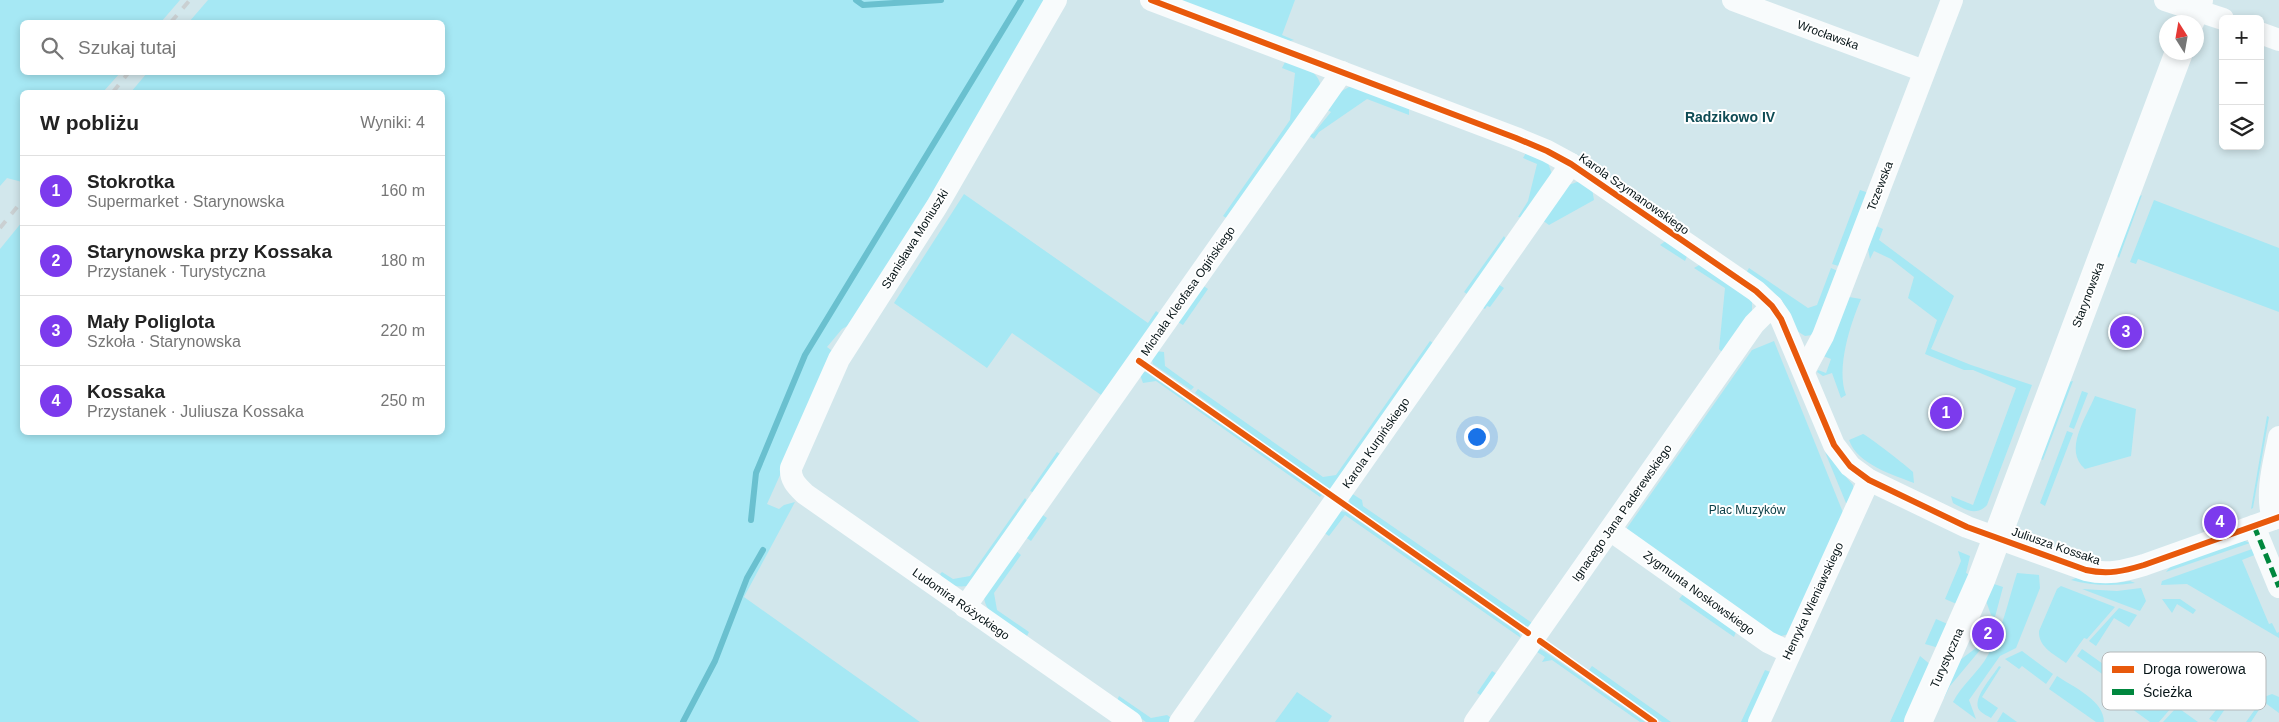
<!DOCTYPE html>
<html lang="pl">
<head>
<meta charset="utf-8">
<style>
	:root { --surface:#fff; --page:#f6f6f6; --text:#222; --muted:#767676; --line:#e0e0e0; --accent:#7c3aed }
	body { margin:0; font-family:Helvetica,sans-serif; background:var(--page); color:var(--text) }
	.controls { position:absolute; right:15px; top:15px; display:grid; overflow:hidden; border-radius:8px; box-shadow:0 2px 8px #0003 }
	.controls button { width:45px; height:45px; display:grid; place-items:center; padding:0; border:0; border-bottom:1px solid var(--line); background:var(--surface); color:var(--text); font:25px sans-serif }
	.compass { position:absolute; left:2159px; top:15px; width:45px; height:45px; border-radius:50%; background:var(--surface); box-shadow:0 2px 8px #0003; rotate:349deg }
	.you { position:absolute; left:1476px; top:436px; width:18px; height:18px; margin:-12px; border:4px solid #fff; border-radius:50%; background:#1a73e8; box-shadow:0 0 0 8px #1a73e833 }
	.badge { display:grid; place-items:center; width:32px; height:32px; border-radius:50%; background:var(--accent); color:#fff; font-size:16px; font-weight:700 }
	.pin { position:absolute; translate:-50% -50%; border:2px solid #fff; box-shadow:0 1px 5px #0006 }
	.list { margin:0; padding:0; list-style:none }
	h2 { display:flex; justify-content:space-between; align-items:center; height:65px; margin:0; padding:0 20px; font-size:21px }
	h2 small { font-size:16px; font-weight:400; color:var(--muted) }
	.list li { display:grid; grid-template-columns:32px 1fr auto; gap:15px; align-items:center; box-sizing:border-box; height:70px; padding:0 20px; border-top:1px solid var(--line) }
	.list b { display:block; font-size:19px; white-space:nowrap }
	.list p { margin:0; font-size:16px; white-space:nowrap; color:var(--muted) }
	.list em { font-size:16px; font-style:normal; color:var(--muted) }
	.icon { flex:none; width:28px; height:28px; fill:none; stroke:currentColor; stroke-width:2; stroke-linecap:round; stroke-linejoin:round }
	.map { position:relative; flex:none; width:2279px; height:722px; overflow:hidden }
	.search { position:absolute; background:var(--surface); box-shadow:0 2px 8px #0003; left:20px; top:20px; width:425px; height:55px; display:flex; align-items:center; gap:12px; box-sizing:border-box; padding:0 18px; border-radius:8px; color:var(--muted); font-size:19px }
	.panel { position:absolute; background:var(--surface); box-shadow:0 2px 8px #0003; left:20px; top:90px; width:425px; height:345px; border-radius:8px }
	.map>svg:first-child { display:block }
	.green { fill:#a6e8f4 }
	.lines { fill:none; stroke-linecap:round; stroke-linejoin:round }
	.stream { stroke:#6ac0cf; stroke-width:6 }
	.minor { stroke:#f8fbfc; stroke-width:22 }
	.tertiary { stroke:#f8fbfc; stroke-width:28 }
	.rail { stroke:#cad0d2; stroke-width:4; stroke-dasharray:9 9; stroke-linecap:butt }
	.quiet { stroke:#00873e; stroke-width:5; stroke-dasharray:10 5; stroke-linecap:butt }
	.cycleway-casing { stroke:#fff; stroke-width:9 }
	.cycleway { stroke:#e8590c; stroke-width:6 }
	.labels { text-anchor:middle; dominant-baseline:central; stroke-width:4; stroke-linejoin:round; paint-order:stroke }
	.street-label { font-size:12px; fill:#061417; stroke:#fff }
	.park-label { font-size:12px; fill:#0c4048; stroke:#fff }
	.neighbourhood-label { font-size:14px; font-weight:bold; fill:#0e4b54; stroke:#fff }
	.key { fill:#fff; stroke:#b4b8b9; stroke-width:1 }
	.key-label { font-size:14px; fill:#061417 }
</style>
</head>
<body>
<div class="map">
<svg width="2279" height="722" viewBox="0 0 2279 722">
	<rect width="100%" height="100%" fill="#d2e7ec"/>
	<g class="green">
		<path d="M 0,0 L 180,0 L 161,22 L 22,22 L 22,72 L 120,73 L 103,92 L 22,92 L 22,182 L 7,178 L 0,186 Z"/>
		<path d="M 208,0 L 1047,0 L 938,191 L 849,325 L 842,329 L 827,347 L 835,353 L 767,504 L 779,509 L 784,505 L 795,502 L 744,597 L 920,722 L 0,722 L 0,249 L 22,222 L 22,432 L 442,432 L 442,92 L 131,92 L 147,73 L 442,72 L 442,22 L 189,22 Z"/>
		<path d="M 1173,0 L 1295,0 L 1282,35 L 1294,40 L 1290,41 Z"/>
		<path d="M 1286,60 C 1300,66 1319,69 1321,88 L 1230,220 L 1223,216 L 1290,120 L 1295,73 L 1282,68 Z"/>
		<path d="M 1349,87 L 1356,87 L 1409,107 L 1409,115 L 1367,99 L 1319,132 L 1314,139 L 1308,135 L 1309,132 L 1313,134 L 1331,112 L 1326,109 L 1340,92 Z"/>
		<path d="M 1527,151 L 1548,163 L 1552,174 L 1526,218 L 1518,217 L 1528,201 L 1537,164 L 1523,158 Z"/>
		<path d="M 1577,182 L 1583,183 L 1592,189 L 1594,200 L 1549,225 L 1542,220 L 1566,186 Z"/>
		<path d="M 1860,190 L 1869,193 L 1842,267 L 1832,264 Z"/>
		<path d="M 964,194 L 1148,323 L 1156,311 L 1163,316 L 1104,397 L 1012,333 L 987,368 L 894,303 Z"/>
		<path d="M 2142,195 L 2119,258 L 2116,254 L 2138,197 Z"/>
		<path d="M 2154,200 L 2279,248 L 2279,312 L 2138,259 L 2136,264 L 2130,262 Z"/>
		<path d="M 1876,226 L 1883,229 L 1879,240 L 1954,296 L 1931,349 L 1971,365 L 2032,385 L 1987,505 C 1976,517 1964,509 1953,503 L 1951,496 L 1973,505 L 2016,388 L 1973,370 L 1964,370 L 1925,354 L 1937,320 L 1908,298 L 1914,277 L 1891,259 L 1874,251 L 1870,259 L 1866,239 Z"/>
		<path d="M 1504,236 L 1508,243 L 1470,296 L 1464,292 Z"/>
		<path d="M 1667,240 L 1688,254 L 1685,261 L 1660,245 Z"/>
		<path d="M 1701,264 L 1752,301 L 1752,312 L 1724,354 L 1719,349 L 1725,288 L 1694,268 Z"/>
		<path d="M 1749,268 L 1808,308 L 1817,305 L 1831,268 L 1840,272 L 1812,335 L 1805,336 L 1797,331 L 1781,299 L 1746,273 Z"/>
		<path d="M 1498,284 L 1504,288 L 1490,307 L 1487,306 L 1485,309 L 1481,307 Z"/>
		<path d="M 1202,285 L 1208,289 L 1183,325 L 1176,321 Z"/>
		<path d="M 1849,297 L 1861,299 C 1850,325 1836,368 1846,395 L 1841,398 L 1832,373 L 1823,376 L 1817,372 L 1818,370 L 1826,373 L 1831,359 L 1823,356 Z"/>
		<path d="M 1430,341 L 1436,345 L 1331,489 L 1326,488 L 1195,393 L 1198,389 L 1323,477 L 1336,475 Z"/>
		<path d="M 1774,341 L 1844,515 L 1789,634 L 1777,637 L 1628,532 L 1627,528 L 1752,350 Z"/>
		<path d="M 1155,351 L 1164,352 L 1165,366 L 1194,387 L 1191,390 L 1153,364 L 1151,356 Z"/>
		<path d="M 1139,372 L 1146,372 L 1322,495 L 1320,497 L 1156,381 L 1143,383 Z"/>
		<path d="M 2073,381 L 2043,460 L 2039,458 L 2068,382 Z"/>
		<path d="M 2082,391 L 2088,393 L 2074,429 L 2069,427 Z"/>
		<path d="M 2095,396 L 2136,409 L 2131,456 L 2085,469 C 2063,450 2086,418 2095,396 Z"/>
		<path d="M 2267,416 L 2269,417 L 2253,508 L 2251,509 Z"/>
		<path d="M 2067,431 L 2073,433 L 2045,506 L 2040,503 Z"/>
		<path d="M 1863,434 C 1867,435 1908,467 1913,472 L 1914,483 C 1893,475 1857,464 1849,440 Z"/>
		<path d="M 1057,452 L 1063,456 L 1037,494 L 1030,491 Z"/>
		<path d="M 1825,452 L 1853,485 L 1854,492 L 1849,504 L 1846,503 Z"/>
		<path d="M 1351,493 L 1362,500 L 1363,506 L 1535,625 L 1524,627 L 1350,504 L 1348,497 Z"/>
		<path d="M 1025,498 L 1029,504 L 967,586 C 955,588 946,584 940,574 L 942,572 L 953,579 L 970,576 Z"/>
		<path d="M 1340,511 L 1346,512 L 1519,633 L 1521,638 L 1345,515 L 1329,536 L 1323,532 Z"/>
		<path d="M 1040,513 L 1047,518 L 1031,541 L 1024,536 Z"/>
		<path d="M 2245,541 L 2250,543 L 2166,572 L 2172,565 L 2237,542 Z"/>
		<path d="M 2255,548 L 2257,554 L 2242,560 L 2269,624 L 2272,623 L 2277,633 L 2279,632 L 2279,638 L 2187,584 L 2161,585 L 2162,581 Z"/>
		<path d="M 1015,550 L 1021,555 L 994,593 L 997,610 L 1029,632 L 1027,636 C 1012,626 985,616 984,597 Z"/>
		<path d="M 1958,551 L 1970,556 L 1966,573 L 1972,576 L 1959,605 L 1945,599 L 1961,561 Z"/>
		<path d="M 2017,573 L 2039,575 L 2040,588 L 2016,648 L 2000,656 L 1969,700 L 1976,719 L 1953,702 C 1962,684 1979,672 1988,655 C 2003,629 2008,601 2017,573 Z"/>
		<path d="M 2076,578 L 2115,583 L 2130,581 L 2135,583 C 2115,586 2091,586 2071,580 Z"/>
		<path d="M 1991,583 L 2003,587 L 1995,617 L 1991,615 L 1985,598 Z"/>
		<path d="M 2061,586 L 2115,607 L 2087,639 L 2084,638 L 2066,663 C 2054,654 2038,647 2039,631 L 2057,589 Z"/>
		<path d="M 2141,588 L 2146,601 L 2140,611 L 2082,589 L 2117,591 Z"/>
		<path d="M 1686,591 L 1737,629 L 1734,637 L 1679,599 Z"/>
		<path d="M 2162,599 L 2180,599 L 2196,610 L 2193,614 L 2177,604 L 2172,613 Z"/>
		<path d="M 2119,608 L 2137,615 L 2129,627 L 2114,618 L 2096,646 L 2089,641 Z"/>
		<path d="M 1936,619 L 1950,625 L 1939,648 L 1925,644 Z"/>
		<path d="M 1976,648 L 1980,650 L 1950,686 L 1944,698 L 1941,695 L 1956,663 Z"/>
		<path d="M 1540,649 L 1544,651 L 1645,722 L 1640,722 L 1552,660 L 1542,662 L 1545,657 L 1534,650 Z"/>
		<path d="M 2082,649 L 2130,683 L 2118,700 L 2112,695 L 2119,686 L 2077,656 Z"/>
		<path d="M 2022,651 L 2053,674 L 2046,684 L 2022,666 L 2019,669 L 2005,659 Z"/>
		<path d="M 1920,656 L 1932,666 L 1907,722 L 1890,722 Z"/>
		<path d="M 1592,666 L 1602,673 L 1671,722 L 1662,722 L 1589,670 Z"/>
		<path d="M 1999,666 L 2001,667 L 1982,697 L 1998,708 L 1991,718 C 1988,716 1983,714 1980,711 C 1970,700 1993,676 1999,666 Z"/>
		<path d="M 2225,667 L 2240,676 L 2243,683 L 2216,722 L 2209,719 L 2230,692 L 2215,682 Z"/>
		<path d="M 1765,670 L 1773,673 L 1750,722 L 1741,722 Z"/>
		<path d="M 1492,671 L 1499,675 L 1484,697 L 1477,693 Z"/>
		<path d="M 2057,676 C 2073,687 2104,700 2104,722 L 2096,722 L 2049,689 Z"/>
		<path d="M 2134,682 L 2171,708 L 2159,722 L 2150,722 L 2121,701 Z"/>
		<path d="M 1297,692 L 1332,716 L 1328,722 L 1275,722 Z"/>
		<path d="M 2272,694 L 2279,697 L 2279,713 L 2264,702 L 2251,722 L 2246,722 L 2264,697 Z"/>
		<path d="M 1119,696 L 1151,718 L 1167,715 L 1174,720 L 1172,722 L 1146,722 L 1117,701 Z"/>
		<path d="M 2177,707 L 2198,722 L 2163,722 Z"/>
		<path d="M 2003,712 L 2017,722 L 1997,722 Z"/>
	</g>
	<g class="lines">
		<g class="stream">
			<path d="M 856,0 L 863,5 L 941,0"/>
			<path d="M 751,520 L 756,473 L 805,355 L 1021,0"/>
			<path d="M 683,722 L 715,661 L 747,578 L 763,550"/>
		</g>
		<g class="minor">
			<path d="M 1056,0 L 937,206 L 839,359 L 791,468 C 790,480 797,486 805,494 L 1131,722"/>
			<path d="M 1151,0 L 1516,138 L 1547,151 L 1571,164 L 1756,291 L 1772,306 L 1781,319 L 1834,445 L 1850,466 L 1869,480 L 1967,527 L 2086,570 C 2108,575 2124,571 2144,565 L 2279,517"/>
			<path d="M 1733,0 L 1924,71"/>
			<path d="M 2165,0 L 2223,19"/>
			<path d="M 2260,33 L 2279,40"/>
			<path d="M 1804,371 L 1823,336 L 1952,0"/>
			<path d="M 2273,519 C 2265,493 2274,463 2279,437"/>
			<path d="M 2254,526 L 2279,587"/>
			<path d="M 1610,530 L 1768,642 L 1789,652"/>
			<path d="M 965,607 L 1342,72"/>
			<path d="M 1180,722 L 1571,164"/>
			<path d="M 1475,722 L 1754,324 L 1772,306"/>
			<path d="M 1759,722 L 1869,480"/>
		</g>
		<g class="tertiary">
			<path d="M 2190,22 L 2199,0"/>
			<path d="M 1918,722 L 1981,580 L 2179,52"/>
		</g>
		<g class="rail">
			<path d="M 171,22 L 190,0"/>
			<path d="M 113,92 L 129,72"/>
			<path d="M 0,228 L 22,201"/>
		</g>
		<path class="quiet" d="M 2254,526 L 2279,587"/>
		<defs>
			<g id="cycleway">
				<path d="M 1151,0 L 1516,138 L 1547,151 L 1571,164 L 1756,291 L 1772,306 L 1781,319 L 1834,445 L 1850,466 L 1869,480 L 1967,527 L 2086,570 C 2108,575 2124,571 2144,565 L 2279,517"/>
				<path d="M 1139,361 L 1528,633"/>
				<path d="M 1540,641 L 1654,722"/>
			</g>
		</defs>
		<use href="#cycleway" class="cycleway-casing"/>
		<use href="#cycleway" class="cycleway"/>
	</g>
	<g class="labels">
		<g class="street-label">
			<text transform="translate(1828 35) rotate(20)">Wrocławska</text>
			<text transform="translate(1880 186) rotate(-69)">Tczewska</text>
			<text transform="translate(1634 194) rotate(35)">Karola Szymanowskiego</text>
			<text transform="translate(915 239) rotate(-58)">Stanisława Moniuszki</text>
			<text transform="translate(1188 291) rotate(-55)">Michała Kleofasa Ogińskiego</text>
			<text transform="translate(2088 295) rotate(-69)">Starynowska</text>
			<text transform="translate(1376 443) rotate(-55)">Karola Kurpińskiego</text>
			<text transform="translate(1622 513) rotate(-55)">Ignacego Jana Paderewskiego</text>
			<text transform="translate(2056 546) rotate(19)">Juliusza Kossaka</text>
			<text transform="translate(1699 593) rotate(36)">Zygmunta Noskowskiego</text>
			<text transform="translate(1813 601) rotate(-65)">Henryka Wieniawskiego</text>
			<text transform="translate(961 604) rotate(35)">Ludomira Różyckiego</text>
			<text transform="translate(1947 658) rotate(-66)">Turystyczna</text>
		</g>
		<g class="park-label">
			<text x="1747" y="510">Plac Muzyków</text>
		</g>
		<g class="neighbourhood-label">
			<text x="1730" y="117">Radzikowo IV</text>
		</g>
	</g>
	<rect x="2102" y="652" width="164" height="58" rx="8" class="key"/>
	<rect x="2112" y="666" width="22" height="7" fill="#e8590c"/>
	<rect x="2112" y="689" width="22" height="6" fill="#00873e"/>
	<g class="key-label">
		<text x="2143" y="674">Droga rowerowa</text>
		<text x="2143" y="697">Ścieżka</text>
	</g>
</svg>
<div class="controls">
<button>+</button>
<button>−</button>
<button><svg class="icon" aria-label="layers" viewBox="0 0 24 24"><path d="M12 4l9 5-9 5-9-5zM3 14l9 5 9-5"/></svg></button>
</div>
<svg class="compass" viewBox="-18 -18 36 36"><path d="M0-13l5 13h-10z" fill="#e53935"/><path d="M0 13l5-13h-10z" fill="#767676"/></svg>
<div class="you"></div>
<div class="pin badge" style="left:1946px;top:413px">1</div>
<div class="pin badge" style="left:1988px;top:634px">2</div>
<div class="pin badge" style="left:2126px;top:332px">3</div>
<div class="pin badge" style="left:2220px;top:522px">4</div>
<div class="search"><svg class="icon" aria-label="search" viewBox="0 0 24 24"><circle cx="10" cy="10" r="6"/><path d="M15 15l6 6"/></svg>Szukaj tutaj</div>
<section class="panel">
<h2>W pobliżu<small>Wyniki: 4</small></h2>
<ul class="list">
<li><span class="badge">1</span><div><b>Stokrotka</b><p>Supermarket · Starynowska</p></div><em>160 m</em></li>
<li><span class="badge">2</span><div><b>Starynowska przy Kossaka</b><p>Przystanek · Turystyczna</p></div><em>180 m</em></li>
<li><span class="badge">3</span><div><b>Mały Poliglota</b><p>Szkoła · Starynowska</p></div><em>220 m</em></li>
<li><span class="badge">4</span><div><b>Kossaka</b><p>Przystanek · Juliusza Kossaka</p></div><em>250 m</em></li>
</ul>
</section>
</div>
</body>
</html>
